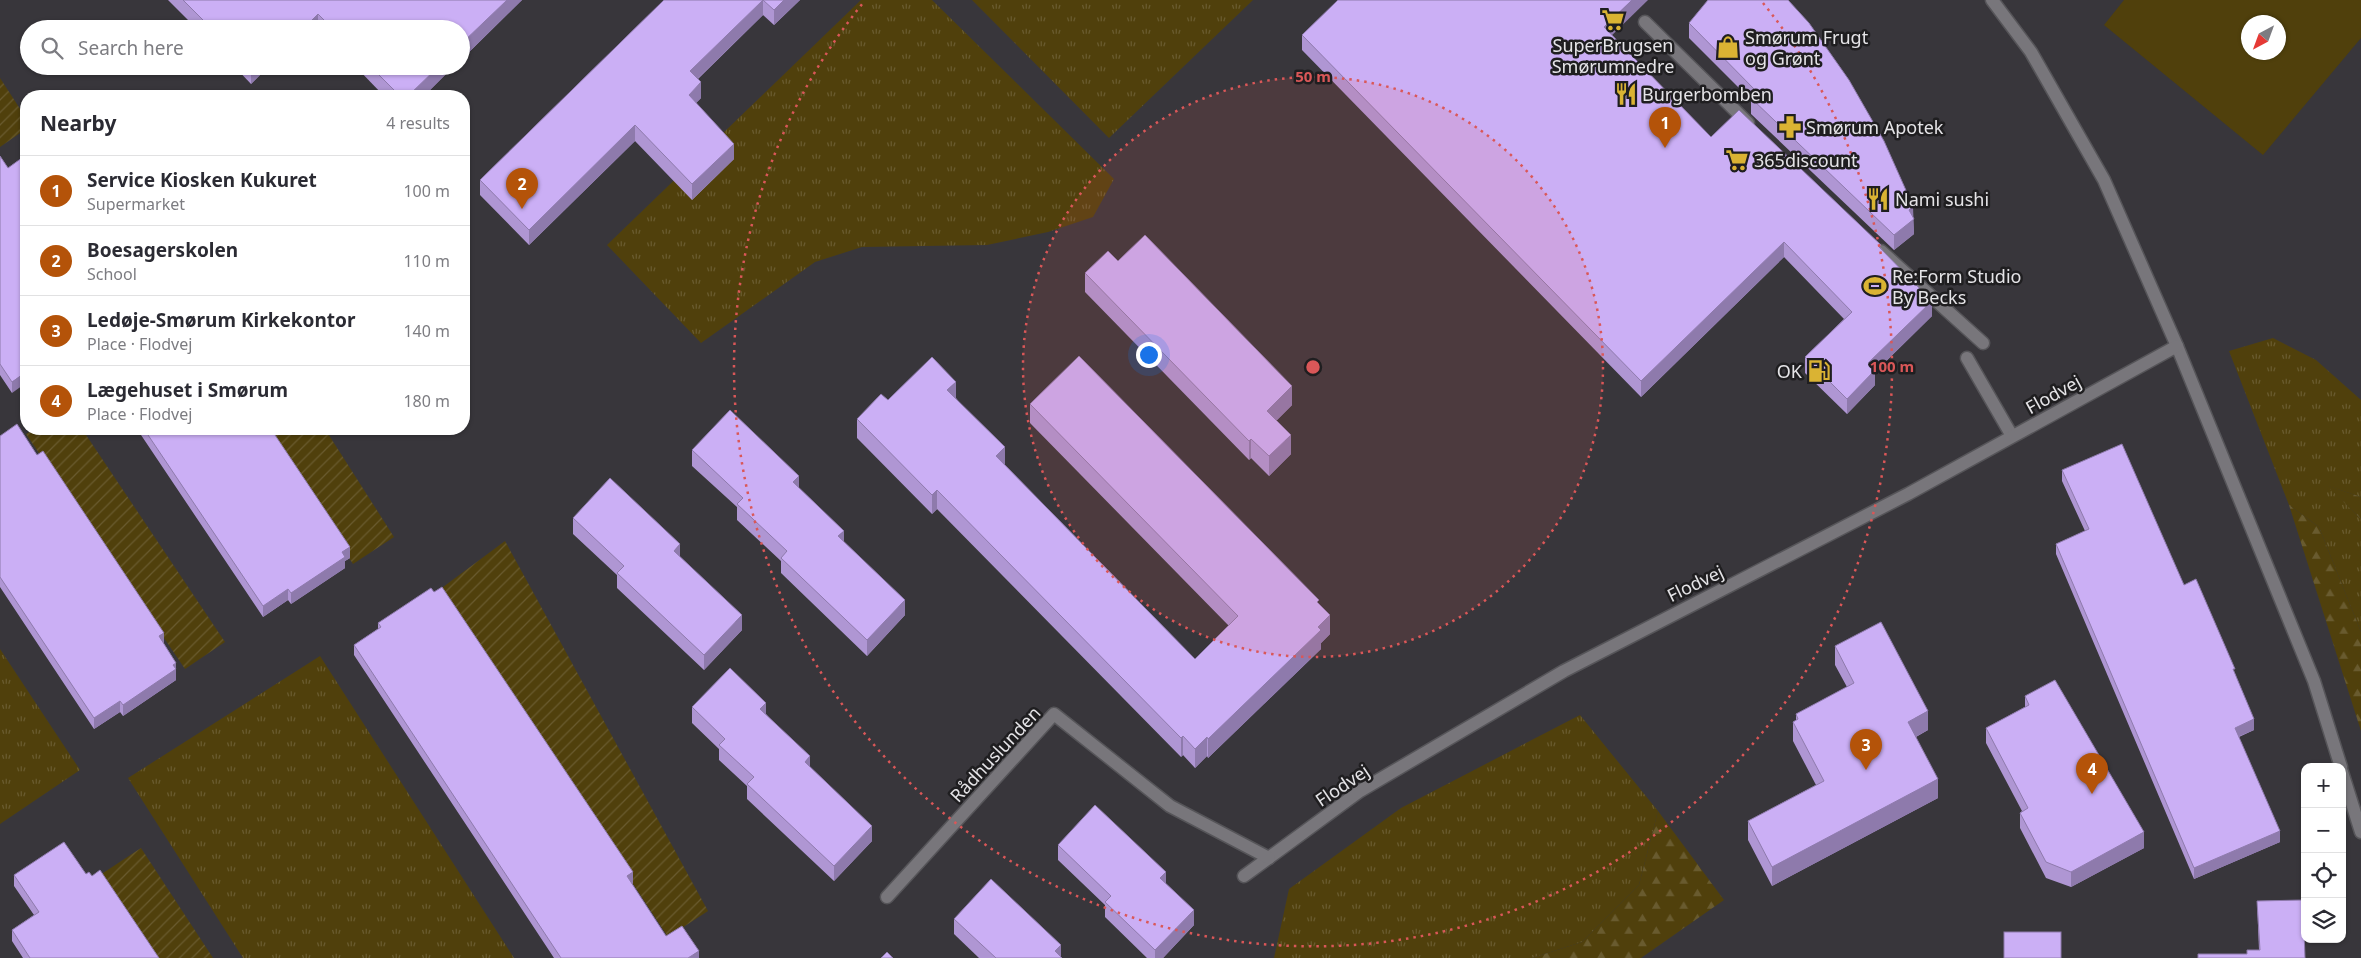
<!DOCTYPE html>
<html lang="en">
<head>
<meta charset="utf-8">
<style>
	:root { --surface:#fff; --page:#f2f2f3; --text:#2b2b33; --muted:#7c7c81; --line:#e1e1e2; --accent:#b45309 }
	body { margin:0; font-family:"Noto Sans",sans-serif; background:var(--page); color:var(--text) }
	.controls { position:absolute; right:15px; bottom:15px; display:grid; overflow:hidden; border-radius:10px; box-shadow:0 1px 4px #0004 }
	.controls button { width:45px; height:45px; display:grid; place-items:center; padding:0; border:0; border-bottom:1px solid var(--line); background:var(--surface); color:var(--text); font:25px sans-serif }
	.compass { position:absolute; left:2241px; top:15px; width:45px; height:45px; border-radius:50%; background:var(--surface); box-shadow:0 1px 4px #0004; rotate:221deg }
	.you { position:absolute; left:1148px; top:354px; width:18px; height:18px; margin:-12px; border:4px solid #fff; border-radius:50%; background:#1a73e8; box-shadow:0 0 0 8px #1a73e833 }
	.badge { display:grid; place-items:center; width:32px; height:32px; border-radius:50%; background:var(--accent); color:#fff; font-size:16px; font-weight:700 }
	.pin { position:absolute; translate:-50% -41px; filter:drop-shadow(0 1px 2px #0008) }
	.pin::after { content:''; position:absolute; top:26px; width:18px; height:15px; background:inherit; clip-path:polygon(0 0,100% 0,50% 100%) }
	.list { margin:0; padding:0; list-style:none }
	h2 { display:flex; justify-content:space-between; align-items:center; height:65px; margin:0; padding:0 20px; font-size:21px }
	h2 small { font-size:16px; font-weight:400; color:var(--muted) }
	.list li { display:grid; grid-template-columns:32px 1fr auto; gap:15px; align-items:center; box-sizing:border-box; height:70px; padding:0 20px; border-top:1px solid var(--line) }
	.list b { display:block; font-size:19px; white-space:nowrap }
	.list p { margin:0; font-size:16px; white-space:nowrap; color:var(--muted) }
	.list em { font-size:16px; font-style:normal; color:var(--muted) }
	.icon { flex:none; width:28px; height:28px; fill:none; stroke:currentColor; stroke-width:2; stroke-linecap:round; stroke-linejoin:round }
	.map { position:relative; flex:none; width:2361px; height:958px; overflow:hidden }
	.search { position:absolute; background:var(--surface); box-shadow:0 1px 4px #0004; left:20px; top:20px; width:450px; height:55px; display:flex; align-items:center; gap:12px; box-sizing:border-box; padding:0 18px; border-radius:28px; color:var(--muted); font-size:19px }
	.panel { position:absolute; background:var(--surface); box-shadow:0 1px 4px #0004; left:20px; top:90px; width:450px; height:345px; border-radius:20px }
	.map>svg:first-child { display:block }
	.grass { fill:url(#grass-tufts) }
	.forest { fill:url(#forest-firs) }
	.garden { fill:url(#garden-furrows) }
	.pitch { fill:#50400c; fill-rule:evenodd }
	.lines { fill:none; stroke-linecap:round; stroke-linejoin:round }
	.minor-casing { stroke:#565559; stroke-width:15 }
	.minor { stroke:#78767b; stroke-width:12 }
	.wall { fill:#af96d3 }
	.shaded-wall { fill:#8e7aac }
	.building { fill:#cbaff5; stroke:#8e7aac }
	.ring { fill:none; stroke:#da5758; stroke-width:2.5; stroke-dasharray:2.5 5 }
	.labels { text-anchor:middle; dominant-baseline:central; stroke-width:5; stroke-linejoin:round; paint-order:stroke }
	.poi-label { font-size:18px; fill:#e5e4e7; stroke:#1f1e20; text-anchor:start }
	.street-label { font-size:18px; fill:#e5e4e7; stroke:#1f1e20 }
	.centre { fill:#da5758; stroke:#1f1e20; stroke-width:2.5 }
	.ring-label { font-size:15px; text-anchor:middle; font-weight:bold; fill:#da5758; stroke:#1f1e20; stroke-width:5; stroke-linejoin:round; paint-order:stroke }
</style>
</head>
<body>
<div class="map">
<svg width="2361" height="958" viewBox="0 0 2361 958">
	<defs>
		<pattern id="grass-tufts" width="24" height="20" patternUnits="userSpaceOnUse" patternTransform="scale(1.25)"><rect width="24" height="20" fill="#50400c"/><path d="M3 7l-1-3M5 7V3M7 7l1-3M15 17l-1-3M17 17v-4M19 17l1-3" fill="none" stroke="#695b2f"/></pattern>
		<pattern id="forest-firs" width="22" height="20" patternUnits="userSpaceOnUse" patternTransform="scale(1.25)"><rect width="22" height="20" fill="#50400c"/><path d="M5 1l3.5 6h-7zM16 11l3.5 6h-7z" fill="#695b2f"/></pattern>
		<pattern id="garden-furrows" width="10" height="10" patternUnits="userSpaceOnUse" patternTransform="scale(1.25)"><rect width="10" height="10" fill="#50400c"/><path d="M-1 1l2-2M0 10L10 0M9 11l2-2" fill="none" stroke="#695b2f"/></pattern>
	</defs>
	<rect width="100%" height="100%" fill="#38363b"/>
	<g class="grass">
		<path d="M 861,0 L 932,0 L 1114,179 L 1093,217 L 1048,232 L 987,245 L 862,247 L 815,262 L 701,343 L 607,245 Z"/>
		<path d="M 972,0 L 1253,0 L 1109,138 Z"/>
		<path d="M 2273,338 L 2316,360 L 2361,400 L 2361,497 L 2328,486 L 2361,519 L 2361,632 L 2319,527 L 2289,505 L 2229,351 Z"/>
		<path d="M 0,649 L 80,770 L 0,824 Z"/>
		<path d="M 320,656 L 514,958 L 243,958 L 128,778 Z"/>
		<path d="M 1580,715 L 1658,811 L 1639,885 L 1582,942 L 1532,958 L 1274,958 L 1289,889 L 1401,808 Z"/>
	</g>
	<g class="forest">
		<path d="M 2326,485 L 2361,497 L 2361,519 Z"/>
		<path d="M 2289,505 L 2319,527 L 2361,632 L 2361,731 Z"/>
		<path d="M 1658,811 L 1724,900 L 1641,958 L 1532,958 L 1582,942 L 1639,885 Z"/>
	</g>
	<g class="garden">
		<path d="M 0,78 L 26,118 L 26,129 L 0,147 Z"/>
		<path d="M 34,429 L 82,429 L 225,642 L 185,669 L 26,434 Z"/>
		<path d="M 265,429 L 325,429 L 394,537 L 353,564 Z"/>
		<path d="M 505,541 L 708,911 L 668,937 L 439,590 Z"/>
		<path d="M 141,848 L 213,958 L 150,958 L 97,877 Z"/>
	</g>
	<path class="pitch" d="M 2124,0 L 2361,0 L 2361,38 L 2263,155 L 2104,25 ZM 2248,22 L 2278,22 L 2278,52 L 2248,52 Z"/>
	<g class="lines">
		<defs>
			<g id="minor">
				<path d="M 1992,0 L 2031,52 L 2104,180 L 2177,346 L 2314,681 L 2341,767"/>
				<path d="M 1645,22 L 1748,123"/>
				<path d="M 1881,251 L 1983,343"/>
				<path d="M 1967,358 L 2012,436"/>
				<path d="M 2342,772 L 2361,832"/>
				<path d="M 1244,876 L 1360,791 L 1564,671 L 1908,494 L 2177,346"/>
				<path d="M 887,897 L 1054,714 L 1170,806 L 1269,858"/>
			</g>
		</defs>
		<use href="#minor" class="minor-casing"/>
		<use href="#minor" class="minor"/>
	</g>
	<g class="wall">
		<path d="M 168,0 L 522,0 L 461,60 L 461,29 L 197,29 Z"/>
		<path d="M 664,0 L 800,0 L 774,25 L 763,15 L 698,79 L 701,98 L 696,103 L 734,159 L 692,200 L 635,141 L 529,245 L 480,195 L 480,180 Z"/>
		<path d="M 1689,23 L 1913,217 L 1914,234 L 1894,250 L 1751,114 L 1751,100 L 1689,38 Z"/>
		<path d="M 1302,35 L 1611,35 L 1711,137 L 1881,248 L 1932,316 L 1875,372 L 1875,385 L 1847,414 L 1805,373 L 1805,357 L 1844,319 L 1784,257 L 1641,397 L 1302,50 Z"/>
		<path d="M 234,66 L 269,66 L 251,84 Z"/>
		<path d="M 355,66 L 454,66 L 424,96 L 384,96 Z"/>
		<path d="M 26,155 L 12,393 L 0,375 L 0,156 L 8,168 Z"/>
		<path d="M 1118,261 L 1292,405 L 1276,421 L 1291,454 L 1269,476 L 1251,458 L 1249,460 L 1085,292 L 1085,273 Z"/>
		<path d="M 956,398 L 1005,465 L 1195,659 L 1229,626 L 1030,423 L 1030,404 L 1319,604 L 1330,634 L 1321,643 L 1321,649 L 1208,758 L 1207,756 L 1195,768 L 1183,755 L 1181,757 L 937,509 L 932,514 L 857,438 L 857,419 L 888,400 Z"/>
		<path d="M 137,429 L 271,429 L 350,558 L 345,561 L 345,568 L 291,604 L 288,600 L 263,617 Z"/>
		<path d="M 0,436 L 164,644 L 176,663 L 176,680 L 123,716 L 120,712 L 94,729 L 0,587 Z"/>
		<path d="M 692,450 L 799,488 L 905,615 L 867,656 L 781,573 L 781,561 L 737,520 L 737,507 L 692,466 Z"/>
		<path d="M 2062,470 L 2184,585 L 2235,674 L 2254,730 L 2239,737 L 2280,842 L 2194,879 L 2056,554 L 2056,544 L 2085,531 L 2062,481 Z"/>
		<path d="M 573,518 L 680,557 L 742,630 L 704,670 L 617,588 L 617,575 L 573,534 Z"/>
		<path d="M 378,623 L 633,883 L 632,884 L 666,936 L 699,958 L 554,958 L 354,655 L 354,645 L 378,629 Z"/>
		<path d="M 1835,646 L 1928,730 L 1916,737 L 1938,798 L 1772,886 L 1748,840 L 1748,821 L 1816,785 L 1793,741 L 1793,722 L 1796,721 L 1796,714 L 1847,687 L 1835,665 Z"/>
		<path d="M 2025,696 L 2144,848 L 2071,887 L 2046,878 L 2020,828 L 2020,813 L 2022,811 L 1986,743 L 1986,728 L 2025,707 Z"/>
		<path d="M 692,707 L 766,714 L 872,841 L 834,881 L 747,799 L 747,786 L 719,760 L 719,749 L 692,723 Z"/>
		<path d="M 1058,845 L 1166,884 L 1194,925 L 1163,958 L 1147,958 L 1105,917 L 1105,905 L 1058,860 Z"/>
		<path d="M 86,874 L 159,958 L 23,958 L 12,941 L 12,930 L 34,915 L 14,886 L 14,875 Z"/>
		<path d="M 2257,901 L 2305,958 L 2259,950 Z"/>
		<path d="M 954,919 L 1061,957 L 1062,958 L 979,958 L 954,934 Z"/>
	</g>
	<g class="shaded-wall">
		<path d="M 507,0 L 522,0 L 461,60 L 461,44 Z"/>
		<path d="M 763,0 L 763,15 L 690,86 L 690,71 Z"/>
		<path d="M 784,0 L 800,0 L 774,25 L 774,10 Z"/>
		<path d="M 1632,0 L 1648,0 L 1604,43 L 1604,27 Z"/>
		<path d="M 318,14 L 318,29 L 303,29 Z"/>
		<path d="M 254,66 L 269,66 L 251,84 L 251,69 Z"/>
		<path d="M 439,66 L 454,66 L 424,96 L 408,96 Z"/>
		<path d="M 701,82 L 701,98 L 689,110 L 689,95 Z"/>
		<path d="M 635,125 L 635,141 L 529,245 L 529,230 Z"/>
		<path d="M 734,144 L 734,159 L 692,200 L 692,184 Z"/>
		<path d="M 1913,206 L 1914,234 L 1894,250 L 1894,235 L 1909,210 Z"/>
		<path d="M 1784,242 L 1784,257 L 1641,397 L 1641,381 Z"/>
		<path d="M 1932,301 L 1932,316 L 1875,372 L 1875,385 L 1847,414 L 1847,399 L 1868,363 Z"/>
		<path d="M 26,372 L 26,383 L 12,393 L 12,382 Z"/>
		<path d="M 956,382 L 956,401 L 947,390 Z"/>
		<path d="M 1292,386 L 1292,405 L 1267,430 L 1267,411 Z"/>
		<path d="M 1291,435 L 1291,454 L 1269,476 L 1269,456 Z"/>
		<path d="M 1251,439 L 1251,458 L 1249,460 L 1249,441 Z"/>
		<path d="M 1005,447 L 1005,466 L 996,456 Z"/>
		<path d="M 799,476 L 799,491 L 793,482 Z"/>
		<path d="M 937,490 L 937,509 L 932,514 L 932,495 Z"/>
		<path d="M 844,531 L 844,546 L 838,536 Z"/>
		<path d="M 680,544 L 680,560 L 674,551 Z"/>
		<path d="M 350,547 L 350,558 L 345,561 L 345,568 L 291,604 L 291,593 L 342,552 Z"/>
		<path d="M 288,589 L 288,600 L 263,617 L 263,606 Z"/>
		<path d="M 905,600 L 905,615 L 867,656 L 867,640 Z"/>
		<path d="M 742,615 L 742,630 L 704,670 L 704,655 Z"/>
		<path d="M 1330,615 L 1330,634 L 1321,643 L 1321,649 L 1208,758 L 1208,739 Z"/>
		<path d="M 164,633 L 164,644 L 159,636 Z"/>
		<path d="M 176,663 L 176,680 L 123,716 L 123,705 Z"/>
		<path d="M 120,701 L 120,712 L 94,729 L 94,718 Z"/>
		<path d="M 766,703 L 766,718 L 760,709 Z"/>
		<path d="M 1928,711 L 1928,730 L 1908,741 L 1908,722 Z"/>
		<path d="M 2254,719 L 2254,730 L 2235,738 L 2235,728 Z"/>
		<path d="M 1183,736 L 1183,755 L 1181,757 L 1181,738 Z"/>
		<path d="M 1207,737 L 1207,756 L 1195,768 L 1195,749 Z"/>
		<path d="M 810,756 L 810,772 L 805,762 Z"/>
		<path d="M 1938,779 L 1938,798 L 1772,886 L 1772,867 Z"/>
		<path d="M 872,826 L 872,841 L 834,881 L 834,866 Z"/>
		<path d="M 2280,831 L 2280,842 L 2194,879 L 2194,868 Z"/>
		<path d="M 2144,832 L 2144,848 L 2071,887 L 2071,872 Z"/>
		<path d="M 633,872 L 633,883 L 627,887 L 627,876 Z"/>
		<path d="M 1166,872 L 1166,887 L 1160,878 Z"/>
		<path d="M 1194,910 L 1194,925 L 1163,958 L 1155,958 L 1155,950 Z"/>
		<path d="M 1061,945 L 1061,958 L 1055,951 Z"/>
		<path d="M 699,951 L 699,958 L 688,958 Z"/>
	</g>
	<g class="building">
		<path d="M 183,0 L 507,0 L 461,44 L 461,29 L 333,29 L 318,14 L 303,29 L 212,29 Z"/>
		<path d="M 664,0 L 784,0 L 774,10 L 763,0 L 690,71 L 701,82 L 689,95 L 734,144 L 692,184 L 635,125 L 529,230 L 480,180 Z"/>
		<path d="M 1338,0 L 1632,0 L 1604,27 L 1711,137 L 1739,110 L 1881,245 L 1879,247 L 1932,301 L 1868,363 L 1875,370 L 1847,399 L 1805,357 L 1852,312 L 1784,242 L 1641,381 L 1302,35 Z"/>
		<path d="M 1708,0 L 1788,0 L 1809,23 L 1849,80 L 1884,141 L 1913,206 L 1909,210 L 1914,219 L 1894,235 L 1751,98 L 1757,92 L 1689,23 Z"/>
		<path d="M 370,66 L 439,66 L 408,96 L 400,96 Z"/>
		<path d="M 26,155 L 26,372 L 12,382 L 0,364 L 0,156 L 8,168 Z"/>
		<path d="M 1145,235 L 1292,386 L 1267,411 L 1291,435 L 1269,456 L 1251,439 L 1249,441 L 1085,273 L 1108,251 L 1118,261 Z"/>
		<path d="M 1079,356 L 1319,600 L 1317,602 L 1330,615 L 1318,627 L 1321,630 L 1208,739 L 1207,737 L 1195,749 L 1183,736 L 1181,738 L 937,490 L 932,495 L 857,419 L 881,394 L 888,400 L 932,357 L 956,382 L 947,390 L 1005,447 L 996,456 L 1195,659 L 1238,616 L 1030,404 Z"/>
		<path d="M 730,410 L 799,476 L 793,482 L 844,531 L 838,536 L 905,600 L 867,640 L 781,558 L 787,551 L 737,504 L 743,498 L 692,450 Z"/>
		<path d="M 17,424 L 37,455 L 43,451 L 164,633 L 159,636 L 176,663 L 173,665 L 176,669 L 123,705 L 120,701 L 94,718 L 0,577 L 0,436 Z"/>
		<path d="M 144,429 L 271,429 L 350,547 L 342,552 L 345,557 L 291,593 L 288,589 L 263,606 Z"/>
		<path d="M 2122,444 L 2184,585 L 2196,579 L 2235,669 L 2233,669 L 2254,719 L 2235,728 L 2280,831 L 2194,868 L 2056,544 L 2089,529 L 2062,470 Z"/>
		<path d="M 610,478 L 680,544 L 674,551 L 742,615 L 704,655 L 617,573 L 624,566 L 573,518 Z"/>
		<path d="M 442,587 L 633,872 L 627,876 L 666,936 L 682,926 L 699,951 L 688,958 L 561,958 L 354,645 L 381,627 L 378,623 L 431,588 L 434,592 Z"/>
		<path d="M 1881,622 L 1928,711 L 1908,722 L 1938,779 L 1772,867 L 1748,821 L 1824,781 L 1793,722 L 1798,719 L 1796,714 L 1854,683 L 1835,646 Z"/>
		<path d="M 730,668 L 766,703 L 760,709 L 810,756 L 805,762 L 872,826 L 834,866 L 747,784 L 754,777 L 719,745 L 725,739 L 692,707 Z"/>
		<path d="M 2055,680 L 2144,832 L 2071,872 L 2046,862 L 2020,813 L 2028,808 L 1986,728 L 2029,705 L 2025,696 Z"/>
		<path d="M 1095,805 L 1166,872 L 1160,878 L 1194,910 L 1155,950 L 1105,902 L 1111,896 L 1058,845 Z"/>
		<path d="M 64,842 L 86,874 L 89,872 L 92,876 L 100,870 L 159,958 L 30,958 L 12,930 L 39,912 L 14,875 Z"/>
		<path d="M 991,879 L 1061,945 L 1055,951 L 1062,958 L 996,958 L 954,919 Z"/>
		<path d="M 2303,900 L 2305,958 L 2198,958 L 2198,954 L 2247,954 L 2247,950 L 2260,950 L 2257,901 Z"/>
		<rect x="2004" y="932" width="57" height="26"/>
		<path d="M 887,952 L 893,958 L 881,958 Z"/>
	</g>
	<circle cx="1313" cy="367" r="290" fill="#da5758" fill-opacity=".12"/>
	<g class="ring">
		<circle cx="1313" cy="367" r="290"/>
		<path d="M1763 3A579 579 0 1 1 863 3"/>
	</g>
	<defs>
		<symbol id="supermarket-bare" viewBox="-9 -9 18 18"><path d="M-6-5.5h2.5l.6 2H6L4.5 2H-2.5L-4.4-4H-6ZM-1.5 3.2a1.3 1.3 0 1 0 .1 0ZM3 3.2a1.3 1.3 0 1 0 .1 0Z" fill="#dab333" stroke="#1f1e20" stroke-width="2.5" paint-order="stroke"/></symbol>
		<symbol id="shop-bare" viewBox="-9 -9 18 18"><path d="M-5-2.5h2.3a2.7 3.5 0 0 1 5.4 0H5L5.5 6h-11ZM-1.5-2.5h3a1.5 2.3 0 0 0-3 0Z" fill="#dab333" stroke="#1f1e20" stroke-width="2.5" paint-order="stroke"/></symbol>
		<symbol id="restaurant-bare" viewBox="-9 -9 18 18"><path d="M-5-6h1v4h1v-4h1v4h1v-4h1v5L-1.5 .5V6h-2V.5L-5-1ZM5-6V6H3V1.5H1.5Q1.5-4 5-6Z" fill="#dab333" stroke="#1f1e20" stroke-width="2.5" paint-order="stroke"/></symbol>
		<symbol id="pharmacy-bare" viewBox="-9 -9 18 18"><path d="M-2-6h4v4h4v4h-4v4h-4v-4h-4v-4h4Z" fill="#dab333" stroke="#1f1e20" stroke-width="2.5" paint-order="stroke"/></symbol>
		<symbol id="stadium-bare" viewBox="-9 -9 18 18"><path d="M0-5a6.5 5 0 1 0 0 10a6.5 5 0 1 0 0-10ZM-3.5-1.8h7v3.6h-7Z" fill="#dab333" stroke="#1f1e20" stroke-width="2.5" paint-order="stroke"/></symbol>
		<symbol id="fuel-bare" viewBox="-9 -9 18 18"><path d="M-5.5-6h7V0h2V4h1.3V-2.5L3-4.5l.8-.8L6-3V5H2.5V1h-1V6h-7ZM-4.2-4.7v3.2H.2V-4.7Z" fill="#dab333" stroke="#1f1e20" stroke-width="2.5" paint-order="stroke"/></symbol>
	</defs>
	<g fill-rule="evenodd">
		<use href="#supermarket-bare" x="1597" y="4" width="32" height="32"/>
		<use href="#shop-bare" x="1712" y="31" width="32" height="32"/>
		<use href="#restaurant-bare" x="1610" y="78" width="32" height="32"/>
		<use href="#pharmacy-bare" x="1774" y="111" width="32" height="32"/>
		<use href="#supermarket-bare" x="1721" y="144" width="32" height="32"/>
		<use href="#restaurant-bare" x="1862" y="183" width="32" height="32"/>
		<use href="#stadium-bare" x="1859" y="270" width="32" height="32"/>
		<use href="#fuel-bare" x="1803" y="355" width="32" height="32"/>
	</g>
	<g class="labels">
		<g class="poi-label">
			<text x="1745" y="37">Smørum Frugt<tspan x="1745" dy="21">og Grønt</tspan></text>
			<text x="1613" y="45" text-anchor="middle">SuperBrugsen<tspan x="1613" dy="21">Smørumnedre</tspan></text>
			<text x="1642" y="94">Burgerbomben</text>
			<text x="1806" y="127">Smørum Apotek</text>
			<text x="1754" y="160">365discount</text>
			<text x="1895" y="199">Nami sushi</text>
			<text x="1892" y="276">Re:Form Studio<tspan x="1892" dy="21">By Becks</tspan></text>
			<text x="1802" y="371" text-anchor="end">OK</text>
		</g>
		<g class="street-label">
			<text transform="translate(2053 394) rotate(-29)">Flodvej</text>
			<text transform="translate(1695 583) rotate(-26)">Flodvej</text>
			<text transform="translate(995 754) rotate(-47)">Rådhuslunden</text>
			<text transform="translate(1342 785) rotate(-34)">Flodvej</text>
		</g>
	</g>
	<circle cx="1313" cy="367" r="8" class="centre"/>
	<g class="ring-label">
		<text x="1313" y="82">50 m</text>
		<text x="1892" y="372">100 m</text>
	</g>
</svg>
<div class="controls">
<button>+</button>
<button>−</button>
<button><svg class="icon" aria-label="locate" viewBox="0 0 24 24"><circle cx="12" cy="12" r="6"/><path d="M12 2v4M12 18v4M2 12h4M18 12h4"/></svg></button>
<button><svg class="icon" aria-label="layers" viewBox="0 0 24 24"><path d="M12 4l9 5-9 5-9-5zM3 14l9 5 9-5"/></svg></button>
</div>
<svg class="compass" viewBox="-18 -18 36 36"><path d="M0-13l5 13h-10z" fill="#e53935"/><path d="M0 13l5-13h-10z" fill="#7c7c81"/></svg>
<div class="you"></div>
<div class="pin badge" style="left:1665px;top:148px">1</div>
<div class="pin badge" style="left:522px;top:209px">2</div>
<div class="pin badge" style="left:1866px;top:770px">3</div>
<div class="pin badge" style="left:2092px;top:794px">4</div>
<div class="search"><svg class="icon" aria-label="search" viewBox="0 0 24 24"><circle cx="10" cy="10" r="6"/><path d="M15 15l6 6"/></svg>Search here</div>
<section class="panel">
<h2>Nearby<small>4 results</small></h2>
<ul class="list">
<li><span class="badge">1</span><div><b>Service Kiosken Kukuret</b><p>Supermarket</p></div><em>100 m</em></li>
<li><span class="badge">2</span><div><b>Boesagerskolen</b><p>School</p></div><em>110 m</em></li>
<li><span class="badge">3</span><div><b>Ledøje-Smørum Kirkekontor</b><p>Place · Flodvej</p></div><em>140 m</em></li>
<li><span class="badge">4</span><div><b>Lægehuset i Smørum</b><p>Place · Flodvej</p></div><em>180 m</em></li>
</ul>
</section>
</div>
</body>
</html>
